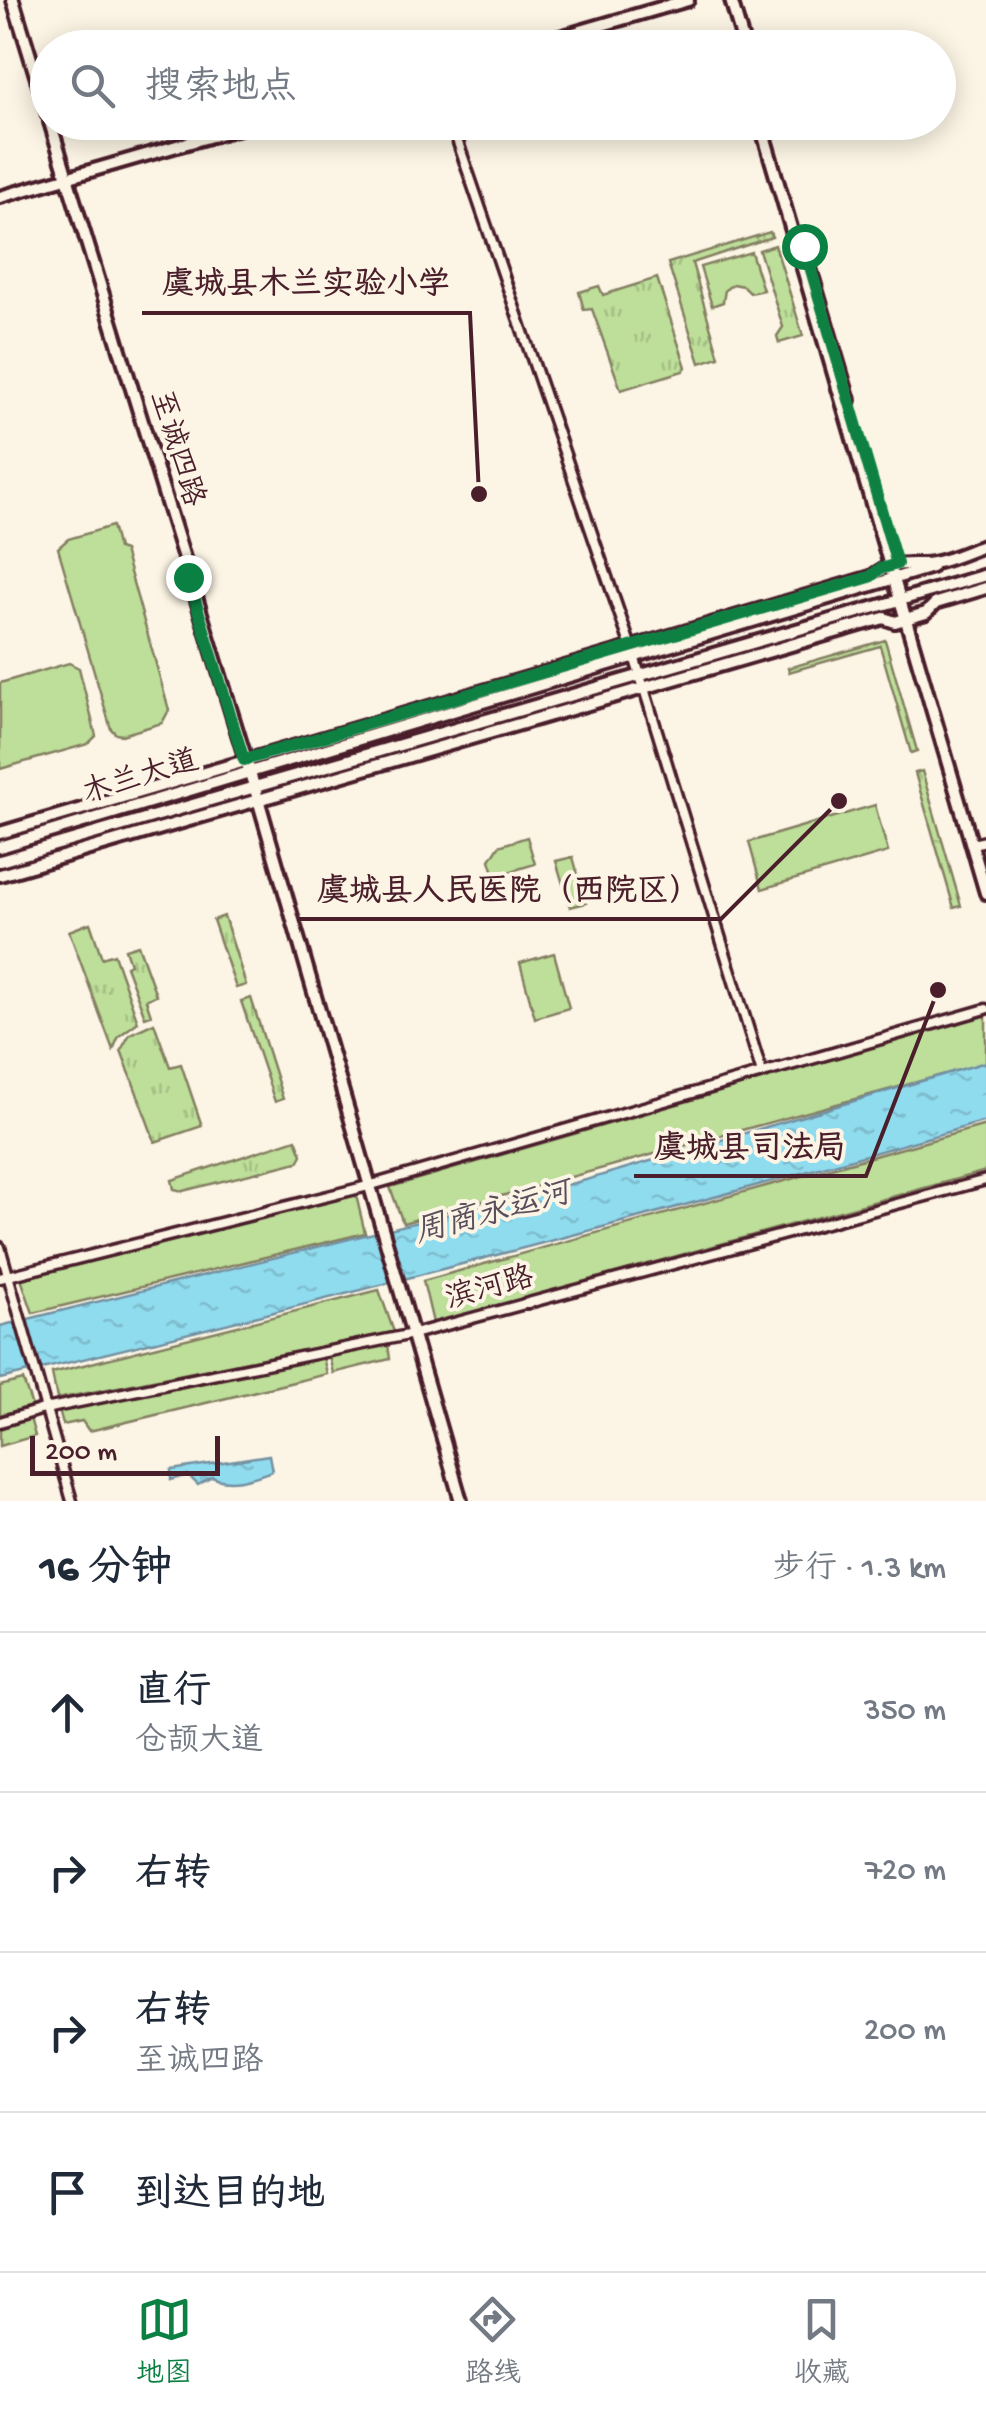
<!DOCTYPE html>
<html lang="zh">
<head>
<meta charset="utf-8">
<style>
	:root { --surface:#fff; --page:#f6f6f7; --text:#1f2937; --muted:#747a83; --line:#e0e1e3; --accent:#0b8043 }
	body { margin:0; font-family:"Gochi Hand","LXGW WenKai TC",sans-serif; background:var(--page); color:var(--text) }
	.scale { position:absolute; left:30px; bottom:25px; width:190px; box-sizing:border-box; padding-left:10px; border:5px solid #4a1f2b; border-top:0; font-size:28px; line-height:35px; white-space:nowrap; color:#4a1f2b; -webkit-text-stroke:8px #fcf5e5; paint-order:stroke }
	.stop { position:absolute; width:30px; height:30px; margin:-22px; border:8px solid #0b8043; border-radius:50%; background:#fff }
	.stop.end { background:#0b8043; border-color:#fff; box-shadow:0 2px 10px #0008 }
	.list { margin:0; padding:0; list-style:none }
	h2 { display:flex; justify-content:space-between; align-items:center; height:130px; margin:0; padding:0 40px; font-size:42px }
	h2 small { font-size:32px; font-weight:400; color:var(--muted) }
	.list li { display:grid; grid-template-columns:65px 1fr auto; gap:30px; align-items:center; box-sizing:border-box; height:160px; padding:0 40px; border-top:2px solid var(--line) }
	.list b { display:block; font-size:38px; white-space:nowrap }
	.list p { margin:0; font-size:32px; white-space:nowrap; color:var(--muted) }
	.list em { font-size:32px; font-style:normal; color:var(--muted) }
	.icon { flex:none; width:55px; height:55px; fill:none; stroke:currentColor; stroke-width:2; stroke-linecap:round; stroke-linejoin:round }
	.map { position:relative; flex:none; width:986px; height:1501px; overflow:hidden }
	.search { position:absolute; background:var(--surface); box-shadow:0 5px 25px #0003; left:30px; right:30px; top:30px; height:110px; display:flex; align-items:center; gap:25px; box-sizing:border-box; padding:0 35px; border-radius:55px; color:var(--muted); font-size:38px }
	.sheet { height:770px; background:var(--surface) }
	nav { display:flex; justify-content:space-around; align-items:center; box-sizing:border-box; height:140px; border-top:2px solid var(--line); background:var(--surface); font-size:28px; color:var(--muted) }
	nav a { display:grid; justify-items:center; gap:5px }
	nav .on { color:var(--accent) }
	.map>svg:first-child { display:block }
	.grass { fill:url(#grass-tufts); stroke:#847f62; stroke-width:2.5 }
	.forest { fill:url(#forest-crowns); stroke:#847f62; stroke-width:2.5 }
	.park { fill:#bddf99; stroke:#847f62; stroke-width:2.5 }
	.water { fill:url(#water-ripples); stroke:#7390a1; stroke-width:2.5 }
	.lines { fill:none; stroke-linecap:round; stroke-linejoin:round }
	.minor-casing { stroke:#4a1f2b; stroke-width:15 }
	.major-casing { stroke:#4a1f2b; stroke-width:18 }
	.minor { stroke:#fcf5e5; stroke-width:8 }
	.major { stroke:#fcf5e5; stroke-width:10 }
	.route { stroke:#0b8043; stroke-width:12 }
	.labels { text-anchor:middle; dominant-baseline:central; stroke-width:8; stroke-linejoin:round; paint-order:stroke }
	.street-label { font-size:30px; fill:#4a1f2b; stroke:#fcf5e5 }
	.water-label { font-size:32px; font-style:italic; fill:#5b4e5c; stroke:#fcf5e5 }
	.leader { fill:none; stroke:#4a1f2b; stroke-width:4 }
	.callout-dot { fill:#4a1f2b; stroke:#fcf5e5; stroke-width:4 }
	.callout-label { font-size:32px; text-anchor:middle; font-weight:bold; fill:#4a1f2b; stroke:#fcf5e5; stroke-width:8; stroke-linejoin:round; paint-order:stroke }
</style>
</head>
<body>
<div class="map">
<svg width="986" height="1501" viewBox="0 0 986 1501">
	<defs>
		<pattern id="grass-tufts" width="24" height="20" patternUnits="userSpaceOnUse" patternTransform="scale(2.5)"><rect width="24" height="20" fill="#bddf99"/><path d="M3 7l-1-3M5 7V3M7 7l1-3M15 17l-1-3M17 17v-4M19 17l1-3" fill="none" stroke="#a4bf84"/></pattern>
		<pattern id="forest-crowns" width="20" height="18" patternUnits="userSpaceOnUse" patternTransform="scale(2.5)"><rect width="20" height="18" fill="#bddf99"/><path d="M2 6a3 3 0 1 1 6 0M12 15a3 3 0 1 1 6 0" fill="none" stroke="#a4bf84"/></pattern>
		<pattern id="water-ripples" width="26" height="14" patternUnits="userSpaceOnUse" patternTransform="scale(2.5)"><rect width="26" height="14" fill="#8fdcef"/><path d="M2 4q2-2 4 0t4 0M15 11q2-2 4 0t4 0" fill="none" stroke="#7dbccd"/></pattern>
	</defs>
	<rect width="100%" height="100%" fill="#fcf5e5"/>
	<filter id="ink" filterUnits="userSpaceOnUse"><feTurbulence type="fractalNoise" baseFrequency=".01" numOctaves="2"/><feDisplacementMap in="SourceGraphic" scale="20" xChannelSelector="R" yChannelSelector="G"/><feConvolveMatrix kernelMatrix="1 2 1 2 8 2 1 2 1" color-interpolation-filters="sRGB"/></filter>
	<g filter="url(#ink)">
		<g class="grass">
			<path d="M 770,232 L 772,237 L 692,263 L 719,357 L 700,363 L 668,263 Z"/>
			<path d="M 775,245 L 803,336 L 779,343 L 777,336 L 783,327 L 759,250 Z"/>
			<path d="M 657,278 L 686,367 L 683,371 L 621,390 L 592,309 L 584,310 L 579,292 L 599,286 L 603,295 Z"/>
			<path d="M 224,916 L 246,985 L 236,988 L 213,920 Z"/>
			<path d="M 90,923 L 102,958 L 114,954 L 138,1022 L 119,1036 L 113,1050 L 69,931 Z"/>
			<path d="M 138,945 L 156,995 L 146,1000 L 151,1015 L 145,1017 L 126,966 L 130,964 L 125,949 Z"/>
			<path d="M 251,998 L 283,1099 L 275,1102 L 241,1001 Z"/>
			<path d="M 154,1023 L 170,1067 L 181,1064 L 202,1126 L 155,1142 L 121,1050 L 130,1034 Z"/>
			<path d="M 296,1139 L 302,1155 L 298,1162 L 183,1191 L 174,1189 L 172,1180 Z"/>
		</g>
		<g class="forest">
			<path d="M 885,640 L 917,751 L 911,753 L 880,646 L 789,672 L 788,668 Z"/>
			<path d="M 922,771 L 961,906 L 954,908 L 915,773 Z"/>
		</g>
		<g class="park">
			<path d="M 751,252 L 763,290 L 750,293 L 743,286 L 733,284 L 725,290 L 723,302 L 712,306 L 700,267 Z"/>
			<path d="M 112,526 L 118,549 L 124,551 L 169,710 L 162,723 L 122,735 L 116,734 L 111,729 L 58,548 L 68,539 Z"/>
			<path d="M 69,663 L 79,668 L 96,736 L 88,744 L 0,769 L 0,683 Z"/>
			<path d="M 875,805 L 888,852 L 762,889 L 749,842 Z"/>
			<path d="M 527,837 L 535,864 L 495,876 L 490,860 L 499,846 Z"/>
			<path d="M 573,857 L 586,903 L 570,907 L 556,861 Z"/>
			<path d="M 554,953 L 569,1008 L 535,1018 L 520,963 Z"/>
			<path d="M 986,1015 L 986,1063 L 403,1223 L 390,1187 Z"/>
			<path d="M 986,1125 L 986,1171 L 433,1323 L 423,1281 Z"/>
			<path d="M 356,1195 L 365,1233 L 33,1313 L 21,1279 Z"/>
			<path d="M 379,1290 L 394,1332 L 57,1399 L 52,1373 Z"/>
			<path d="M 388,1345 L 390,1359 L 333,1373 L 329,1356 Z"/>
			<path d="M 323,1357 L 327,1374 L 89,1431 L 82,1421 L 63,1425 L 59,1410 Z"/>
			<path d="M 23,1380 L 32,1406 L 0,1415 L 0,1386 Z"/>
			<path d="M 30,1418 L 35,1436 L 0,1446 L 0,1427 Z"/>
		</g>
		<g class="water">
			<path d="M 986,1062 L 986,1121 C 659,1215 331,1300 0,1379 L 0,1326 L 586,1180 Z"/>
			<path d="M 269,1455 L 272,1471 C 252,1478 231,1486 212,1477 L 198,1485 L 188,1475 L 171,1480 L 171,1470 Z"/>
		</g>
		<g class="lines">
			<defs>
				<g id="minor">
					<path d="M 451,122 L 634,656 L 762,1073"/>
					<path d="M 972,844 L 986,841"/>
					<path d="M 0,1247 L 72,1501"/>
					<path d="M 0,1278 L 368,1186 L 986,1009"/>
					<path d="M 0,1422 L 40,1410 L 413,1334 L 986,1180"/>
				</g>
				<g id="major">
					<path d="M 13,0 L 48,115"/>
					<path d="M 731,0 L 745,48"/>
					<path d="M 522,48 L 688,0"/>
					<path d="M 50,122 L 258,799 L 461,1501"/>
					<path d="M 760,122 L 986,893"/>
					<path d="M 0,197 L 260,122"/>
					<path d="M 807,258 L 849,400"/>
					<path d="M 0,833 L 871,577 C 890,562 901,564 923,564 C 942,564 968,551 986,545"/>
					<path d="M 0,847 L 932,567"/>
					<path d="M 0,861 L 986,575"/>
					<path d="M 0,875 L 884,618 L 895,622 L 926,613 L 936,603 L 986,588"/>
				</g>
			</defs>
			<use href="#minor" class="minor-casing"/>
			<use href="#major" class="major-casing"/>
			<use href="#minor" class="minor"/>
			<use href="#major" class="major"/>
		</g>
	</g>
	<g class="lines" filter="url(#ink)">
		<path class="route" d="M 188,577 L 244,760 L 870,577 L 880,569 L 897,564 L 804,246"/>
	</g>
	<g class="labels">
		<g class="street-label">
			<text transform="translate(175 449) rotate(73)">至诚四路</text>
			<text transform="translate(141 779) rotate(-17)">木兰大道</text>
			<text transform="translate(490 1290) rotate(-15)">滨河路</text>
		</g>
		<g class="water-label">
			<text transform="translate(493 1215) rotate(-15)">周商永运河</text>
		</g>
	</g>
	<path class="leader" d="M479 494L470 313H142M839 801L721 919H297M938 990L866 1176H634"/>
	<g class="callout-dot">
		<circle cx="479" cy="494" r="10"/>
		<circle cx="839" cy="801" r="10"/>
		<circle cx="938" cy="990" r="10"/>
	</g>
	<g class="callout-label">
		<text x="306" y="293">虞城县木兰实验小学</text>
		<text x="509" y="900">虞城县人民医院（西院区）</text>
		<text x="750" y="1157">虞城县司法局</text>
	</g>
</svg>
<div class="scale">200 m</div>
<div class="stop" style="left:804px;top:246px"></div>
<div class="stop end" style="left:188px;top:577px"></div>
<div class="search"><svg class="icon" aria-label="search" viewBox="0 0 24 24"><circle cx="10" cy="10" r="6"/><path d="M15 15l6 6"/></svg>搜索地点</div>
</div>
<section class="sheet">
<h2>16 分钟<small>步行 · 1.3 km</small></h2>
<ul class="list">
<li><svg class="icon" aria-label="ahead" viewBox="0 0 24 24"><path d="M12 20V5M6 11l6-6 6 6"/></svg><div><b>直行</b><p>仓颉大道</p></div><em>350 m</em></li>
<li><svg class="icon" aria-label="right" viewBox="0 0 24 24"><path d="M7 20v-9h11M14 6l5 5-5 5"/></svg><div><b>右转</b></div><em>720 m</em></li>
<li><svg class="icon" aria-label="right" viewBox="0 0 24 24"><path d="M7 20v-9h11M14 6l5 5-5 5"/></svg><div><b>右转</b><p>至诚四路</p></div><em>200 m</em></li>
<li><svg class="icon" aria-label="arrive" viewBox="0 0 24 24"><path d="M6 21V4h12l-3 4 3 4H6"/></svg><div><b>到达目的地</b></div></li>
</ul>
</section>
<nav>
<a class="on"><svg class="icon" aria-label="map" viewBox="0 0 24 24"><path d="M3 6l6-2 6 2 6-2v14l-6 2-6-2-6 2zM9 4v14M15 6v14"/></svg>地图</a>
<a><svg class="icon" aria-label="directions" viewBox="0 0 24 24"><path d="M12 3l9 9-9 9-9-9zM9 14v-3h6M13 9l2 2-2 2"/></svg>路线</a>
<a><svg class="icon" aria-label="saved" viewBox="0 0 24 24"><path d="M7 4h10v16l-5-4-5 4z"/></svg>收藏</a>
</nav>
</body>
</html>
